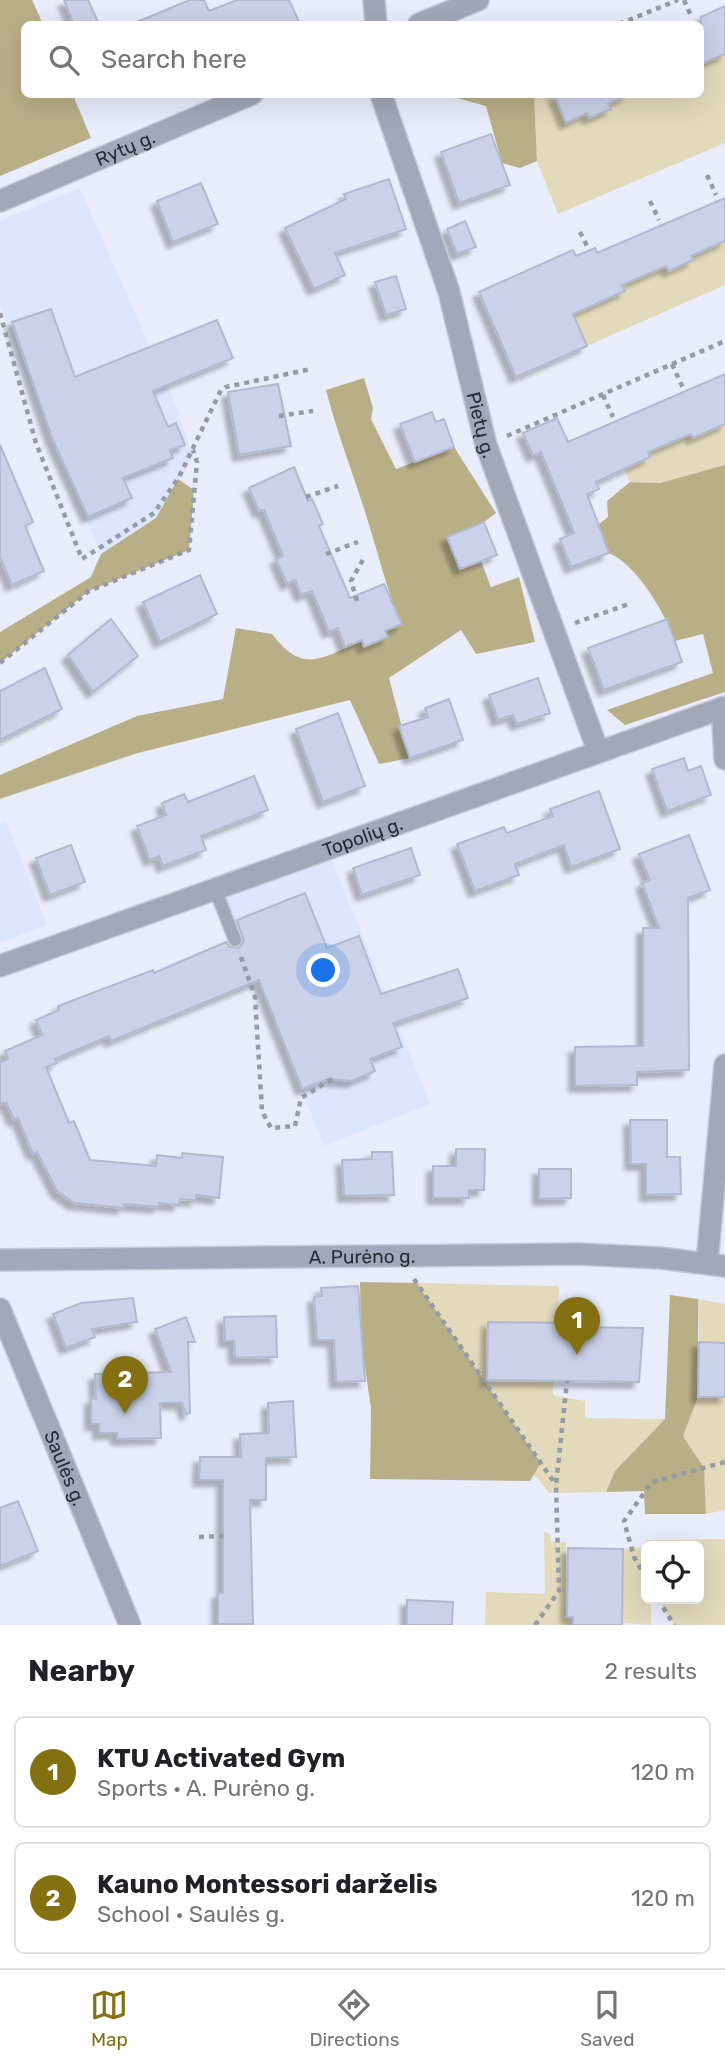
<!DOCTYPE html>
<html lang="en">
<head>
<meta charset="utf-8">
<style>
	:root { --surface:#fff; --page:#f6f6f6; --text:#202124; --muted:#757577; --line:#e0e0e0; --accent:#837010 }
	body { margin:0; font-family:Rubik,sans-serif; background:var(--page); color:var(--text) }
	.controls { position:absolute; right:21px; bottom:21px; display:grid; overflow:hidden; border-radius:10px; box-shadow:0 7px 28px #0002 }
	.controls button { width:63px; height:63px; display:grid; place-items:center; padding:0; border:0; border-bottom:2px solid var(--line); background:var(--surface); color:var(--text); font:35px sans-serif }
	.you { position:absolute; left:324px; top:971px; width:24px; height:24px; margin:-18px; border:5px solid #fff; border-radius:50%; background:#1a73e8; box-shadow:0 0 0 10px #1a73e833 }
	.badge { display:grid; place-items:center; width:46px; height:46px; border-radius:50%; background:var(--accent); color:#fff; font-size:23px; font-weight:700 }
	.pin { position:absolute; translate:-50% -58px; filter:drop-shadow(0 2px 4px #0008) }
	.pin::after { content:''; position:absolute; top:37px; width:24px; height:21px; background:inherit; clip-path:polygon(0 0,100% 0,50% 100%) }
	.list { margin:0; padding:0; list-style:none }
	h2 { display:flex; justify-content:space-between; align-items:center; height:91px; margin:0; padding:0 28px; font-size:30px }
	h2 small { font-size:23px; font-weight:400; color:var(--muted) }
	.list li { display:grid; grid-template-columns:46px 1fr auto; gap:21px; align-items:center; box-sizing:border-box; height:112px; margin:0 14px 14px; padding:0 14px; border:2px solid var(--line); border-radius:10px }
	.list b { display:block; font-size:26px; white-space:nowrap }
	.list p { margin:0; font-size:23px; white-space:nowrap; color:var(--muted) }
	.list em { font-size:23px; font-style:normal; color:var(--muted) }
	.icon { flex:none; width:38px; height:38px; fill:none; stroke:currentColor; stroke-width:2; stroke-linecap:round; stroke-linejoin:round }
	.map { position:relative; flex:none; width:725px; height:1625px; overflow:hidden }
	.search { position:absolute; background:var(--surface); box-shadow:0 7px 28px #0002; left:21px; right:21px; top:21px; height:77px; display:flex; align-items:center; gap:18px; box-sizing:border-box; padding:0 24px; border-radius:10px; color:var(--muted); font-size:26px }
	.sheet { height:343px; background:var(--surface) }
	nav { display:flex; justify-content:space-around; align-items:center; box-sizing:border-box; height:98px; border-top:2px solid var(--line); background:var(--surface); font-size:19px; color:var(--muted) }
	nav a { display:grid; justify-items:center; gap:4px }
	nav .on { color:var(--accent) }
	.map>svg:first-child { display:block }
	.built { fill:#dee5fe }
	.green { fill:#e2dabb }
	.forest { fill:#b9af87 }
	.building { fill:#cad1e8; stroke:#b2b8cf; stroke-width:2; filter:url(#shadow) }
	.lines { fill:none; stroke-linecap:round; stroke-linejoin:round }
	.lane-casing { stroke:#c6cad7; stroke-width:15 }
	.street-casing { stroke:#c6cad7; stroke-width:24 }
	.path { stroke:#969aa5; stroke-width:4.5; stroke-dasharray:5 5; stroke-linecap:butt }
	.lane { stroke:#a2a8b9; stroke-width:12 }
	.street { stroke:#a2a8b9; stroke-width:21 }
	.labels { text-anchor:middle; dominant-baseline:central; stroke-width:7; stroke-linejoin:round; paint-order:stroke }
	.street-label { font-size:19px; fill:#292b34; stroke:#e9edfb }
</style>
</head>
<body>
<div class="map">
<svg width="725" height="1625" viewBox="0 0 725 1625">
	<defs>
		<filter id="shadow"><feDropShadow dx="-6" dy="6" stdDeviation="2" flood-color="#0004"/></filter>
	</defs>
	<rect width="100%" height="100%" fill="#e9edfb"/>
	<g class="built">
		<path d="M 80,188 L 178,411 L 193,458 L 156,518 L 101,554 L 43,420 L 0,305 L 0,221 Z"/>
		<path d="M 6,821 L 47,925 L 0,943 L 0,823 Z"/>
		<path d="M 331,857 L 430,1104 L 324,1146 L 223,896 Z"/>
	</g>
	<g class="green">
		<path d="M 725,54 L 725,143 L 558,214 L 537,161 L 534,95 L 554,95 L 566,122 L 587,113 L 590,118 L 611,109 L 609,104 L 631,95 L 700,94 L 701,64 Z"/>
		<path d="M 725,241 L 725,285 L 587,346 L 570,309 L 624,292 L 622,285 L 666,266 L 669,271 L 693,260 L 691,256 Z"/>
		<path d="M 725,424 L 725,465 L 660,483 L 630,482 L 624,469 L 650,458 L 648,452 L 691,434 Z"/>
		<path d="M 417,1283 L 559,1286 L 558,1323 L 488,1323 L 487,1380 L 553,1381 L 553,1395 L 585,1401 L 585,1418 L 665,1419 L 615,1471 L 606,1492 L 549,1493 L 534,1474 L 541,1462 Z"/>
		<path d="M 698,1299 L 725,1304 L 725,1343 L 699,1342 Z"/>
		<path d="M 698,1397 L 725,1397 L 725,1510 L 706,1514 L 704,1469 L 683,1436 Z"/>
		<path d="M 544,1531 L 550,1534 L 551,1542 L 566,1542 L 567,1616 L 573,1617 L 573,1625 L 485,1625 L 486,1592 L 545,1594 Z"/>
		<path d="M 725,1539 L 725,1625 L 674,1625 L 658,1599 L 699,1599 L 699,1546 L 646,1546 L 646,1599 L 651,1599 L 651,1625 L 622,1623 L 623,1549 L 644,1547 L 646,1540 Z"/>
	</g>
	<g class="forest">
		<path d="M 0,0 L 32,0 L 43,24 L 24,24 L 24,94 L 73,95 L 91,138 L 0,176 Z"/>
		<path d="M 446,95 L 534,95 L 537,161 L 520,168 L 502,163 L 486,106 Z"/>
		<path d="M 364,378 L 373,408 L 371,419 L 396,469 L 454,447 L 496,513 L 484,522 L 448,536 L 460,569 L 481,561 L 491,587 L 519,577 L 535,642 L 476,654 L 461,630 L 389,678 L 410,758 L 379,764 L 350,700 L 138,753 L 0,799 L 0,775 L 137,716 L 223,699 L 236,628 L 272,634 C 304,675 320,658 362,641 L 365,647 L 388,637 L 385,631 L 401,624 C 386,588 378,552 366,515 C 353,473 337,433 326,390 Z"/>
		<path d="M 725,465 L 725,692 L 625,725 L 607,710 L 713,673 L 703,634 L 675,641 C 665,613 637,565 609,553 L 599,524 L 608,517 L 607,501 L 630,482 L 660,483 Z"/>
		<path d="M 178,479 L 194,490 L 189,550 L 89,591 L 0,663 L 0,632 L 91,577 L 101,554 L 156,518 Z"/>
		<path d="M 360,1282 L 417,1283 L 541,1463 L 530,1481 L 370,1479 L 371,1409 L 361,1339 Z"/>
		<path d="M 670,1295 L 698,1299 L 698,1397 L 683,1436 L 704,1468 L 706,1514 L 645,1514 L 644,1491 L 606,1492 L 615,1471 L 665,1419 Z"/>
	</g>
	<g class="building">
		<path d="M 64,0 L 88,0 L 99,24 L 74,24 Z"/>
		<path d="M 190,0 L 204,0 L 209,11 L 237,0 L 289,0 L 300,24 L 132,24 Z"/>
		<path d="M 725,6 L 725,54 L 701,64 L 701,17 Z"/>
		<path d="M 554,94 L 629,94 L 608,104 L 611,109 L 589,118 L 587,113 L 566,123 Z"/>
		<path d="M 491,134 L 510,185 L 459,203 L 441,152 Z"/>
		<path d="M 389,179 L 406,229 L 335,253 L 345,275 L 314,289 L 285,228 L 346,199 L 344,194 Z"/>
		<path d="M 201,183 L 218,224 L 173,242 L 157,201 Z"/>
		<path d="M 725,198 L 725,241 L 691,256 L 693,260 L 669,271 L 666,266 L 622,285 L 625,291 L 573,314 L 587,346 L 516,377 L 479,292 L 573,250 L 576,256 L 595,248 L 597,253 Z"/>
		<path d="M 465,221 L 476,247 L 457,254 L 447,229 Z"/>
		<path d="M 396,276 L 406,309 L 386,315 L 375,282 Z"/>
		<path d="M 51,309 L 75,377 L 217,320 L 233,358 L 153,391 L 168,427 L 176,423 L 185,445 L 170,450 L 173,458 L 123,478 L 132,498 L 88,517 L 52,438 L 12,322 Z"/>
		<path d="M 725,374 L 725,424 L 693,438 L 691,434 L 648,452 L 650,457 L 596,482 L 599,489 L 587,494 L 609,553 L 571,567 L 560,539 L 574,533 L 541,452 L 533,456 L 523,433 L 557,418 L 568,442 Z"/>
		<path d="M 278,384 L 291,446 L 239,455 L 228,392 Z"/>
		<path d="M 432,412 L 436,422 L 444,419 L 454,447 L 415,462 L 400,424 Z"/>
		<path d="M 0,445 L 33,522 L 25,526 L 44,571 L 12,585 L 0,557 Z"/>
		<path d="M 294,467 L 308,501 L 312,499 L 323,524 L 319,526 L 350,598 L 384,584 L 402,624 L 385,631 L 388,637 L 364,647 L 362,640 L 345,647 L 338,628 L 329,632 L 312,591 L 301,595 L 295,580 L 287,584 L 276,559 L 283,556 L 264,510 L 259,511 L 249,488 Z"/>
		<path d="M 484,522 L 497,555 L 460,569 L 447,537 Z"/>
		<path d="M 200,575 L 217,614 L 160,642 L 143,602 Z"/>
		<path d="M 111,619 L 138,656 L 93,692 L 68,655 Z"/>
		<path d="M 667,619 L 682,662 L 604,690 L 588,648 Z"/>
		<path d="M 45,668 L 62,709 L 0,740 L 0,691 Z"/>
		<path d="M 538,678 L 550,713 L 517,724 L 513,715 L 498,720 L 489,695 Z"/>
		<path d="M 449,699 L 463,740 L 410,758 L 399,726 L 428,717 L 425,708 Z"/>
		<path d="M 338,713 L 365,786 L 323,802 L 296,729 Z"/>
		<path d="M 684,758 L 688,771 L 701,766 L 711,795 L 667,811 L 652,769 Z"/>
		<path d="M 254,776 L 268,810 L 201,836 L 206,850 L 163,866 L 159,856 L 150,860 L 137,826 L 166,815 L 162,803 L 184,794 L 188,802 Z"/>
		<path d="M 599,791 L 620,849 L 571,867 L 564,845 L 515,864 L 519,875 L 475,891 L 457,844 L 504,827 L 507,833 L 553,816 L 550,809 Z"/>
		<path d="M 689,835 L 710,890 L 688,898 L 689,1070 L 637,1072 L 637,1085 L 575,1086 L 575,1047 L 643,1046 L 643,928 L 659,928 L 642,883 L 650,880 L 639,854 Z"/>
		<path d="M 71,845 L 85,882 L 50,895 L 36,858 Z"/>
		<path d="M 411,848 L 420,875 L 362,895 L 353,868 Z"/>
		<path d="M 305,893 L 327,948 L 359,936 L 381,994 L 458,969 L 468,998 L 393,1023 L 402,1047 L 370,1059 L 375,1071 L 352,1081 L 328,1079 L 302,1089 L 259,980 L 111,1041 L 109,1036 L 55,1059 L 57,1063 L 46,1067 L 69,1123 L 74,1121 L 90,1160 L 156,1166 L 157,1155 L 182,1158 L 182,1153 L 223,1157 L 219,1198 L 196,1195 L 196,1200 L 180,1199 L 179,1205 L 159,1203 L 159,1207 L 124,1204 L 123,1208 L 74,1203 L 57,1191 L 37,1152 L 33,1154 L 18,1118 L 14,1120 L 6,1102 L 0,1105 L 0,1062 L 8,1059 L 5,1051 L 42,1035 L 36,1020 L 59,1010 L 58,1006 L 153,970 L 154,973 L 226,942 L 230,947 L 239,948 L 244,941 L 237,920 Z"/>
		<path d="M 630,1120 L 667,1120 L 667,1157 L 680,1157 L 681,1194 L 646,1195 L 646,1164 L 631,1164 Z"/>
		<path d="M 456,1149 L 485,1149 L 484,1190 L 469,1190 L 469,1198 L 433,1198 L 433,1166 L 456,1166 Z"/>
		<path d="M 372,1152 L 392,1152 L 394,1195 L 344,1196 L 342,1160 L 372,1159 Z"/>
		<path d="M 539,1169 L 571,1169 L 571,1198 L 539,1199 Z"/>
		<path d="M 358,1286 L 365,1381 L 336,1382 L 334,1340 L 317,1340 L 314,1297 L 322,1296 L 321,1288 Z"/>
		<path d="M 133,1298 L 137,1322 L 92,1329 L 95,1337 L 66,1348 L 53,1314 L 81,1303 Z"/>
		<path d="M 276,1316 L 277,1357 L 235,1358 L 234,1341 L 225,1341 L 224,1317 Z"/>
		<path d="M 186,1317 L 195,1342 L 188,1342 L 190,1413 L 186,1414 L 182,1403 L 160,1403 L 161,1438 L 117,1439 L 117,1433 L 99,1433 L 99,1424 L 91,1424 L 91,1398 L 96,1399 L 95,1374 L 171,1372 L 155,1329 Z"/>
		<path d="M 488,1322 L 577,1323 L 578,1327 L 643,1328 L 639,1382 L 487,1380 Z"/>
		<path d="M 699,1342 L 725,1343 L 725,1397 L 698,1397 Z"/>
		<path d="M 293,1401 L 296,1457 L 266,1458 L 266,1500 L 250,1500 L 253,1624 L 218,1624 L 218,1593 L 223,1593 L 223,1480 L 199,1480 L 200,1457 L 241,1457 L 240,1434 L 269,1433 L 268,1403 Z"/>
		<path d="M 18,1501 L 38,1551 L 0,1566 L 0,1508 Z"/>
		<path d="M 568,1548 L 623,1549 L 622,1625 L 573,1625 L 573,1617 L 567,1617 Z"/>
		<path d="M 407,1600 L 453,1602 L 452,1625 L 407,1625 Z"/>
	</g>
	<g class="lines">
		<defs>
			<path id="lane" d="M 215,889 L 235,940"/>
			<g id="street">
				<path d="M 374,0 L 376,24"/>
				<path d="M 419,24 L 478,0"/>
				<path id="s1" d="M 381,94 L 449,292 L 486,445 L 598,751"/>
				<path id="s2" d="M 0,201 L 252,94"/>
				<path d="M 722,708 L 725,759"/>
				<path id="s3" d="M 0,966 L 725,707"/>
				<path id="s4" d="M 0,1260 L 578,1254 L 660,1258 L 725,1266"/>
				<path d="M 707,1263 L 725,1065"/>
				<path id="s5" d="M 0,1309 L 130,1625"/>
			</g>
		</defs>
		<use href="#lane" class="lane-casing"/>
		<use href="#street" class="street-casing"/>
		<g class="path">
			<path d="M 684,0 L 691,16"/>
			<path d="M 619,24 L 678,0"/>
			<path d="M 707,175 L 716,195"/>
			<path d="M 650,201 L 659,220"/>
			<path d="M 580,232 L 589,250"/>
			<path d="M 0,313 L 36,443 L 82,559 L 154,513 L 179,477 L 221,390 L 226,387 L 311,369"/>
			<path d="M 672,364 L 683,388"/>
			<path d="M 603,395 L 613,417"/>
			<path d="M 279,416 L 313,411"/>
			<path d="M 507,436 L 725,341"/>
			<path d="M 306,497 L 338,486"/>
			<path d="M 326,554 L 358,542"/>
			<path d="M 357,601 L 351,581 L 364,558"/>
			<path d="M 575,623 L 629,604"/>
			<path d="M 0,663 L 89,591 L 189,550 L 197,462 L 193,450"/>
			<path d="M 241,957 L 255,997 L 262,1111 L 271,1128 L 295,1126 L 301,1098 L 332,1079"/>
			<path d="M 414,1279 L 556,1485"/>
			<path d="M 199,1537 L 223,1536"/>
			<path d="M 646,1578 L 634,1557 L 624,1521 L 652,1482 L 725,1462"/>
			<path d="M 658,1599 L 674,1625"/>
			<path d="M 535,1625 L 559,1591 L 556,1485 L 567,1381"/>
		</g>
		<use href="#lane" class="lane"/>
		<use href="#street" class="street"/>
	</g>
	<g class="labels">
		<g class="street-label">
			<text stroke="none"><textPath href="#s2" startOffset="136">Rytų g.</textPath></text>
			<text stroke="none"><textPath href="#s1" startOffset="346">Pietų g.</textPath></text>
			<text stroke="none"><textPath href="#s3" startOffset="385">Topolių g.</textPath></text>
			<text stroke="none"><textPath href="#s4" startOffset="362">A. Purėno g.</textPath></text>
			<text stroke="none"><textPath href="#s5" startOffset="172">Saulės g.</textPath></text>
		</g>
	</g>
</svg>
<div class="controls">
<button><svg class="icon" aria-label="locate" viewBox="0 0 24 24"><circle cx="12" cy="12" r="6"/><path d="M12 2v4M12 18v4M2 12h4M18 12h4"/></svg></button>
</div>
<div class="you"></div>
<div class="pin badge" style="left:577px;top:1355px">1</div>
<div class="pin badge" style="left:125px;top:1414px">2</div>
<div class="search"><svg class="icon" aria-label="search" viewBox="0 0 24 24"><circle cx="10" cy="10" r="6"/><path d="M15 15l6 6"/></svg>Search here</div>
</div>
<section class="sheet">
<h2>Nearby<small>2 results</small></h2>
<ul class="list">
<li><span class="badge">1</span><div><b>KTU Activated Gym</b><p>Sports · A. Purėno g.</p></div><em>120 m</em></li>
<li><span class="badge">2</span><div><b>Kauno Montessori darželis</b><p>School · Saulės g.</p></div><em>120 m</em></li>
</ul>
</section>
<nav>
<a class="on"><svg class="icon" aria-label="map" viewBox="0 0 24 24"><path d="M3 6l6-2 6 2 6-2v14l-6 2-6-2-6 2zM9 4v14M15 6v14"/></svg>Map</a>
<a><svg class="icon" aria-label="directions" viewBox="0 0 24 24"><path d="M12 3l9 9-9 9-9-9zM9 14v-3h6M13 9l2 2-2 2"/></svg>Directions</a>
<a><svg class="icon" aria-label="saved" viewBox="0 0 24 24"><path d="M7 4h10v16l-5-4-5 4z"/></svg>Saved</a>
</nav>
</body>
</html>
